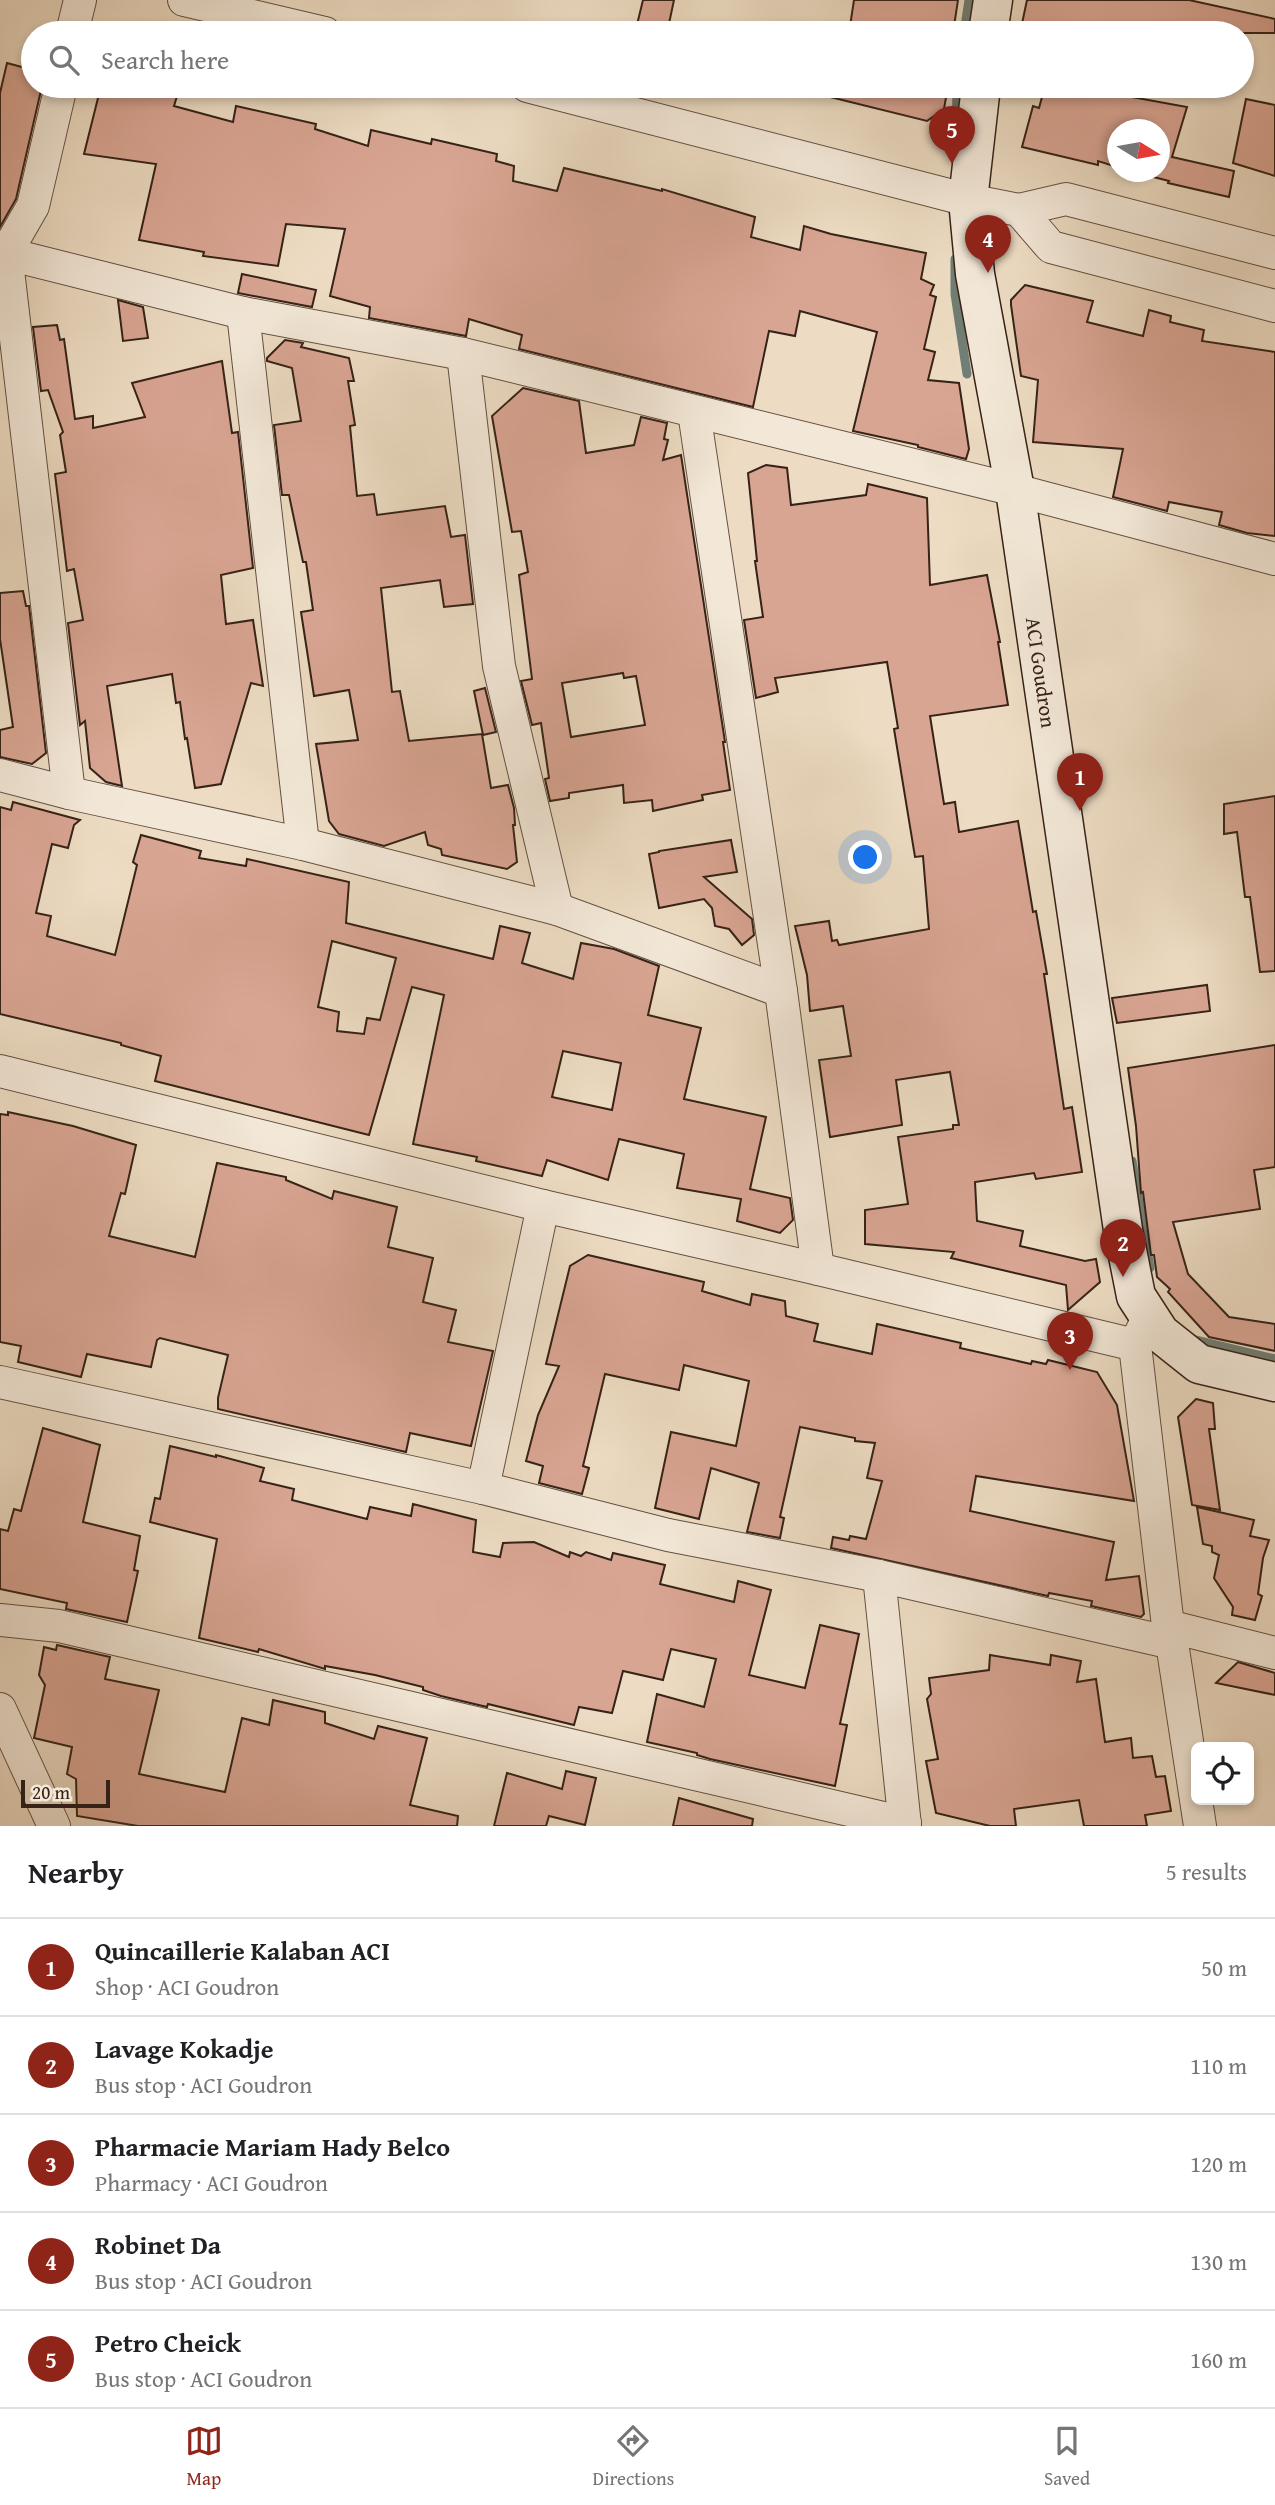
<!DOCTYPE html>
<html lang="en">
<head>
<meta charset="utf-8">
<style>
	:root { --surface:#fff; --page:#f6f6f6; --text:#202124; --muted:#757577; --line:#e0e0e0; --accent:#8f2418 }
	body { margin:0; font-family:"Gentium Book Plus",serif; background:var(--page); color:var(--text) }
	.controls { position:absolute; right:21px; bottom:21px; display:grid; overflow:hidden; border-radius:10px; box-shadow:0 4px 10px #0003 }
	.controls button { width:63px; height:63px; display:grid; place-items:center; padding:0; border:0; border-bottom:2px solid var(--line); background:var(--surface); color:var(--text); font:35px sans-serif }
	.compass { position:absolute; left:1107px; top:119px; width:63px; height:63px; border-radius:50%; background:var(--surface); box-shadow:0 4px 10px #0003; rotate:101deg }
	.scale { position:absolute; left:21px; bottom:18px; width:89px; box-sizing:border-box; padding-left:7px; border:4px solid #362217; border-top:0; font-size:19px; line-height:24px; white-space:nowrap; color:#362217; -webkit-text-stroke:5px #f3e8d8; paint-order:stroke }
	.you { position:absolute; left:866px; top:858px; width:24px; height:24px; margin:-18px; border:5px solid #fff; border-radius:50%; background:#1a73e8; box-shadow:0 0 0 10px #1a73e833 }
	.badge { display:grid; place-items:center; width:46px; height:46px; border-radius:50%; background:var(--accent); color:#fff; font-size:23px; font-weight:700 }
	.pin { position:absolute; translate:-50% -58px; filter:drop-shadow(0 2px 4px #0008) }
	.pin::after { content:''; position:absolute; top:37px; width:24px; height:21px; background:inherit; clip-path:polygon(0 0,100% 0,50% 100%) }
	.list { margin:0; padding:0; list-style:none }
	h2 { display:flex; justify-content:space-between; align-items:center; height:91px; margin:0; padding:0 28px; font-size:30px }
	h2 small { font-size:23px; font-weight:400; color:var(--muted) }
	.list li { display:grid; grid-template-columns:46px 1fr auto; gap:21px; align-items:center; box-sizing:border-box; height:98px; padding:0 28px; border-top:2px solid var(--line) }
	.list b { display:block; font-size:26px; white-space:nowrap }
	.list p { margin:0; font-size:23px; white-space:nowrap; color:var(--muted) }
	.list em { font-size:23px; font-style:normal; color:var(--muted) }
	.icon { flex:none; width:38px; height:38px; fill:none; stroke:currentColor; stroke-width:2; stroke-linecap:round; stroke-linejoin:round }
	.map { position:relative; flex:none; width:1275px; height:1826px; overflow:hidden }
	.search { position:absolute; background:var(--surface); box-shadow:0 4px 10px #0003; left:21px; right:21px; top:21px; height:77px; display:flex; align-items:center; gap:18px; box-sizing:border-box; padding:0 24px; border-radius:38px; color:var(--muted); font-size:26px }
	.sheet { height:581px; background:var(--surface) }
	nav { display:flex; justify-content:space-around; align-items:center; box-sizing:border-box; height:98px; border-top:2px solid var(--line); background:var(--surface); font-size:19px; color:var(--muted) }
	nav a { display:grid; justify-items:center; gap:4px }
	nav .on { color:var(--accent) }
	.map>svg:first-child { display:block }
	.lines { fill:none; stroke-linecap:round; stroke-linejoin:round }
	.stream { stroke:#717e75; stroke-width:9 }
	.building { fill:#d9a593; stroke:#362217; stroke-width:2; fill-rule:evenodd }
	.street-casing { stroke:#645042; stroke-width:34 }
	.secondary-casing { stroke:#362217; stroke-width:41 }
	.street { stroke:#f3e8d8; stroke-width:32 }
	.secondary { stroke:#f3e8d8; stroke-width:38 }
	.labels { text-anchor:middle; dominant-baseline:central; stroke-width:7; stroke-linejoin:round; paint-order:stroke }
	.street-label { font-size:21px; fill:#362217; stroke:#f3e8d8 }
</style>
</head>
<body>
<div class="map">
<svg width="1275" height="1826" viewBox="0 0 1275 1826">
	<rect width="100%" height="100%" fill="#eddcc3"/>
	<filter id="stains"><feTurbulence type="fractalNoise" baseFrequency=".00286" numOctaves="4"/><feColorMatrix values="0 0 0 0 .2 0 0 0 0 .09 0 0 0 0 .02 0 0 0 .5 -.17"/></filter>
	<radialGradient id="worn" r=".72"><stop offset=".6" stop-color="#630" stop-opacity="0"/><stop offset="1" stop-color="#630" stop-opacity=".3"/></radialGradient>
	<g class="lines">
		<g class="stream">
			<path d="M 964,33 L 969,0"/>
			<path d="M 956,143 L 957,86"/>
			<path d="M 955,259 L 955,294 L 967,374"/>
			<path d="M 1132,1161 L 1150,1268"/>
			<path d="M 1192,1339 L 1275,1359"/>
		</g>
	</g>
	<g class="building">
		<path d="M 643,0 L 674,0 L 667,33 L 635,33 Z"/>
		<path d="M 854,0 L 958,0 L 953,33 L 862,33 L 850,26 Z"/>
		<path d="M 1027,0 L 1189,0 L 1275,19 L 1275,33 L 1020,33 Z"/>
		<path d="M 7,63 L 33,70 L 33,86 L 42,86 L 16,199 L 0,227 L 0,93 Z"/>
		<path d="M 101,86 L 180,86 L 174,106 L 233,122 L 236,106 L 316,124 L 315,129 L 368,146 L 371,130 L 431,144 L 432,139 L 497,154 L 496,161 L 514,166 L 513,181 L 557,191 L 564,168 L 662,191 L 662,189 L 755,217 L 751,237 L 800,250 L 804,226 L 831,234 L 926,253 L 921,279 L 934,285 L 930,295 L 936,297 L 924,349 L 935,352 L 928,380 L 959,383 L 969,449 L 966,459 L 918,447 L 918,445 L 853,431 L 877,332 L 800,311 L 795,336 L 769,331 L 753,407 L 519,349 L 522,335 L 469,319 L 466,336 L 369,318 L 370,307 L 330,296 L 345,229 L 286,224 L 278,266 L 203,256 L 204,252 L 139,240 L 156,164 L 84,154 Z"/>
		<path d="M 819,86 L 948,86 L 944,109 L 927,121 L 818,94 Z"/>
		<path d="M 1045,86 L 1117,86 L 1115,94 L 1187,107 L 1172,157 L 1234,171 L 1229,197 L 1168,183 L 1169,181 L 1134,172 L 1159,172 L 1159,130 L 1117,130 L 1117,167 L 1098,161 L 1098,165 L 1022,147 L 1033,106 L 1039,108 Z"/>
		<path d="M 1246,99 L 1275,105 L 1275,176 L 1233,163 Z"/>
		<path d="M 242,274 L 316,290 L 312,307 L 238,293 Z"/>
		<path d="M 1025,285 L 1093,301 L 1087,322 L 1143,336 L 1149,310 L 1171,316 L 1170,322 L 1204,330 L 1202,341 L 1275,352 L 1275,536 L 1247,533 L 1219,525 L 1222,512 L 1169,502 L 1167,511 L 1113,497 L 1123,449 L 1033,442 L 1038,380 L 1021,376 L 1011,305 L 1011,300 Z"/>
		<path d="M 118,300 L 143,307 L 148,338 L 123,341 Z"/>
		<path d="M 57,325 L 60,340 L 64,339 L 75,419 L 93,416 L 93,428 L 145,417 L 132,383 L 222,361 L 232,433 L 238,432 L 253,568 L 221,575 L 226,624 L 253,620 L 263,686 L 251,683 L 221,784 L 195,788 L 187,738 L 185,739 L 180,702 L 176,703 L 172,674 L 107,686 L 122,786 L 106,782 L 90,768 L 85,721 L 80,725 L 68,623 L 83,620 L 74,569 L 67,571 L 55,474 L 66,472 L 60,435 L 63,432 L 48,390 L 41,391 L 33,327 Z"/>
		<path d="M 285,340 L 303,343 L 301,347 L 349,358 L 354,381 L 348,381 L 355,425 L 350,426 L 357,496 L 374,494 L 377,515 L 445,506 L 451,537 L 465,535 L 473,604 L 444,607 L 440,580 L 381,588 L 392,692 L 400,691 L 409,741 L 482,734 L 491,788 L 508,785 L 514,808 L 515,825 L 513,825 L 517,862 L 507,869 L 442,855 L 441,849 L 428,845 L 425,832 L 384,846 L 339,834 L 329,821 L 316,744 L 358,740 L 349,690 L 314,696 L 301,612 L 313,610 L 306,562 L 303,562 L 289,495 L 282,495 L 274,425 L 301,421 L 292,368 L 267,361 L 267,358 Z"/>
		<path d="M 523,388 L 579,401 L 586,453 L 634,445 L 641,417 L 667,423 L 664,439 L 668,440 L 663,460 L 681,455 L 725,742 L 723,742 L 730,790 L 702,795 L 703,800 L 653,811 L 652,800 L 624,803 L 623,785 L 569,793 L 569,798 L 550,801 L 545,779 L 549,778 L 541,723 L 532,725 L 521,681 L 532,679 L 519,575 L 528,572 L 521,531 L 512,532 L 492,416 ZM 623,673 L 624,678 L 636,676 L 645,725 L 571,737 L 562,683 Z"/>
		<path d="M 766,465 L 787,468 L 791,505 L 866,495 L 868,484 L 927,498 L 930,585 L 987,575 L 1000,642 L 998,642 L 1008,705 L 930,716 L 944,804 L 955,802 L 959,832 L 1018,821 L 1033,912 L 1036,911 L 1047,974 L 1044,974 L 1064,1109 L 1072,1107 L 1082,1172 L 1036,1179 L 1034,1173 L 975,1182 L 977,1221 L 1023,1231 L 1020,1246 L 1085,1261 L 1096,1259 L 1100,1282 L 1068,1310 L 1066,1285 L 951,1258 L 954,1252 L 865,1244 L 865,1210 L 908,1204 L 898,1137 L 953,1129 L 953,1125 L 959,1125 L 950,1072 L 896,1080 L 902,1125 L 830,1137 L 819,1060 L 851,1056 L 843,1006 L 810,1011 L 807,975 L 795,926 L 829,921 L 832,941 L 837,940 L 839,945 L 929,929 L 923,856 L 915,857 L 894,729 L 898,728 L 887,662 L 775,678 L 778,692 L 756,698 L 744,620 L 763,617 L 755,561 L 757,561 L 748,473 Z"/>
		<path d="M 23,591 L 26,606 L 29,606 L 46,753 L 32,764 L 0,757 L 0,730 L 13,727 L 0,639 L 0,593 Z"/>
		<path d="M 485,688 L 496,732 L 483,735 L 474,691 Z"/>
		<path d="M 1275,796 L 1275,971 L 1260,972 L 1250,897 L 1245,897 L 1237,832 L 1224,834 L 1224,804 Z"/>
		<path d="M 13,802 L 80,820 L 74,825 L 68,848 L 52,844 L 36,913 L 51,916 L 47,936 L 115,955 L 137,865 L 133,862 L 141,835 L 201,851 L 199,858 L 246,866 L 247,859 L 349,882 L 346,923 L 493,959 L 500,926 L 530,933 L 522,963 L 573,979 L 581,943 L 614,949 L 659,966 L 648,1015 L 701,1028 L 684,1099 L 766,1117 L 750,1189 L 790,1198 L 793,1220 L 780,1233 L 737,1221 L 741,1199 L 677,1188 L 684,1154 L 619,1139 L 608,1180 L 547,1160 L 542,1176 L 476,1161 L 477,1157 L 413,1144 L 444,995 L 412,987 L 369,1135 L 155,1081 L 161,1056 L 121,1045 L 121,1043 L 0,1014 L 0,807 L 11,810 ZM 332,941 L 396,958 L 380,1020 L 367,1018 L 364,1034 L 337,1031 L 339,1012 L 318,1007 ZM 563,1051 L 621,1063 L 612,1110 L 552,1097 Z"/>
		<path d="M 731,840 L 737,872 L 704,877 L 752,919 L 754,935 L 742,945 L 729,929 L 715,926 L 712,908 L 704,899 L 659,908 L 649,854 L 659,852 L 659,851 Z"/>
		<path d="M 1207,985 L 1210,1011 L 1117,1023 L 1112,998 Z"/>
		<path d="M 1275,1045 L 1275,1167 L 1254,1170 L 1260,1209 L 1173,1222 L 1188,1274 L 1229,1317 L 1275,1324 L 1275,1351 L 1209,1337 L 1168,1292 L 1170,1289 L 1157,1277 L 1154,1255 L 1151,1255 L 1143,1192 L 1141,1193 L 1136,1126 L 1128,1068 Z"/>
		<path d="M 8,1112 L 73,1126 L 136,1145 L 125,1194 L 121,1193 L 109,1236 L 195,1257 L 217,1163 L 286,1177 L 286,1180 L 332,1199 L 334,1191 L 397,1207 L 388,1247 L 433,1258 L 423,1302 L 456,1310 L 448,1342 L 493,1351 L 471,1446 L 410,1433 L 406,1452 L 218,1409 L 218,1398 L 228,1355 L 160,1338 L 157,1340 L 151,1367 L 87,1354 L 81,1377 L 18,1362 L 21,1346 L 0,1342 L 0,1114 L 8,1115 Z"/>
		<path d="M 588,1255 L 704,1282 L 702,1291 L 750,1305 L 752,1294 L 785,1301 L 786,1316 L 818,1324 L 814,1341 L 872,1354 L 877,1324 L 961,1343 L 960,1348 L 1031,1364 L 1032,1361 L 1046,1364 L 1048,1360 L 1097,1372 L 1117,1405 L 1134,1501 L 976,1476 L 970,1511 L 1114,1542 L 1106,1580 L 1139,1576 L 1144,1614 L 1141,1617 L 1091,1606 L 1092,1601 L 1049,1593 L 1048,1596 L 831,1548 L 833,1537 L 849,1540 L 850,1536 L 866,1539 L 882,1481 L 867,1478 L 875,1443 L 855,1441 L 855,1438 L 800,1427 L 780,1517 L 784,1518 L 780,1538 L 747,1532 L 759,1483 L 711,1468 L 699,1519 L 655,1508 L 671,1432 L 736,1446 L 749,1381 L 684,1365 L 679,1390 L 605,1374 L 583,1466 L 589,1468 L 582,1494 L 539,1483 L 543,1466 L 526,1461 L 538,1415 L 559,1366 L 546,1364 L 570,1266 Z"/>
		<path d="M 1196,1399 L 1213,1403 L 1215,1429 L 1209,1429 L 1220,1510 L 1192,1505 L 1178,1417 Z"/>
		<path d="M 43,1428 L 100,1445 L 83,1522 L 140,1536 L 134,1570 L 138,1571 L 127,1622 L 66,1609 L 67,1603 L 0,1589 L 0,1529 L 8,1531 L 14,1509 L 21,1511 Z"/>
		<path d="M 170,1446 L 216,1457 L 216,1455 L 264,1468 L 260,1481 L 294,1489 L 292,1500 L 367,1519 L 370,1507 L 411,1516 L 413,1504 L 476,1520 L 473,1552 L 500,1557 L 503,1543 L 534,1542 L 569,1557 L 570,1552 L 581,1556 L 586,1552 L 611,1560 L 613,1553 L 665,1565 L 660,1584 L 734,1602 L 738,1581 L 771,1590 L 749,1675 L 805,1688 L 820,1625 L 859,1634 L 840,1724 L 847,1725 L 835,1786 L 710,1759 L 697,1755 L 697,1753 L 647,1742 L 657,1694 L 704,1707 L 716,1659 L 671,1649 L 663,1680 L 623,1671 L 612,1713 L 579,1707 L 574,1725 L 488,1704 L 487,1707 L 441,1696 L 423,1690 L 423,1687 L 375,1675 L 325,1666 L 325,1669 L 259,1649 L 258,1652 L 199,1638 L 217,1539 L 150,1522 L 155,1498 L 160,1499 Z"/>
		<path d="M 1197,1507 L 1254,1520 L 1250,1536 L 1269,1540 L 1263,1558 L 1258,1594 L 1262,1596 L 1255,1620 L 1232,1615 L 1233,1607 L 1214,1578 L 1219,1555 L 1212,1552 L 1212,1546 L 1203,1544 Z"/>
		<path d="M 57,1645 L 110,1657 L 105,1679 L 159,1690 L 139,1774 L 225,1792 L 242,1718 L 269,1725 L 273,1700 L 325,1712 L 325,1723 L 374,1739 L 378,1726 L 427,1738 L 410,1805 L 458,1816 L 457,1826 L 138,1826 L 77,1816 L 76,1779 L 67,1774 L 72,1747 L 34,1738 L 45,1685 L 39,1675 L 44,1647 L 56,1650 Z"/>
		<path d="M 990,1655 L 1050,1665 L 1051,1655 L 1081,1661 L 1077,1682 L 1096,1679 L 1105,1742 L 1131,1738 L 1133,1758 L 1152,1756 L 1156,1777 L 1165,1776 L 1171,1811 L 1145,1815 L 1147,1826 L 1084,1826 L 1079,1800 L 1014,1809 L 1016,1826 L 990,1826 L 936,1813 L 926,1761 L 938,1759 L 927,1699 L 931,1694 L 929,1678 L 989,1670 Z"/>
		<path d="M 1238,1662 L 1275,1673 L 1275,1695 L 1216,1683 Z"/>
		<path d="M 566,1771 L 596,1778 L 585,1825 L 549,1816 L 546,1826 L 494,1826 L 507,1773 L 562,1789 Z"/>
		<path d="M 679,1798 L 753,1819 L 752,1826 L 673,1826 Z"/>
	</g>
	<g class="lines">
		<defs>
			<g id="street">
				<path d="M 184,0 L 325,33"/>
				<path d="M 72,33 L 80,0"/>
				<path d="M 61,86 L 33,206 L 6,253 L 69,793"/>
				<path d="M 527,86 L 968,200 L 1019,210 L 1066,199 L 1275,253"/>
				<path d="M 1019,210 L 1051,247 L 1275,306"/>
				<path d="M 0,252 L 243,313 L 463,354 L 1015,490 L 1275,559"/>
				<path d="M 243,313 L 303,844"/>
				<path d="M 463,354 L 499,666 L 557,909"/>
				<path d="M 0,775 L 69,793 L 303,844 L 557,909 L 781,991"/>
				<path d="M 0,1071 L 543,1206 L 818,1269 L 781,991 L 694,412"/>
				<path d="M 818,1269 L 1135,1345"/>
				<path d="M 1149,1316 L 1135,1345 L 1168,1626 L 1172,1643 L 1200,1826"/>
				<path d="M 0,1382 L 483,1488 L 668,1535 L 879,1576 L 1172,1643"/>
				<path d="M 483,1488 L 543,1206"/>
				<path d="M 879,1576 L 905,1826"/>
				<path d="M 0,1620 L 59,1626 L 905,1823"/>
				<path d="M 1168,1626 L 1275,1653"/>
				<path d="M 0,1709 L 54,1826"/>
			</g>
			<g id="secondary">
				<path d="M 988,33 L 993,0"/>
				<path id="s1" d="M 981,86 L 968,200 L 975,274 L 1015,490 L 1123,1230 L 1136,1296 L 1160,1333 L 1199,1364 L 1275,1382"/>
			</g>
		</defs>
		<use href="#street" class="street-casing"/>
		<use href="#secondary" class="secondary-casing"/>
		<use href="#street" class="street"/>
		<use href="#secondary" class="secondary"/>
	</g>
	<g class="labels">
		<g class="street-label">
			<text stroke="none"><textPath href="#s1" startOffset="593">ACI Goudron</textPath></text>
		</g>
	</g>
	<rect width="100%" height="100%" filter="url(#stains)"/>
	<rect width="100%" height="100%" fill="url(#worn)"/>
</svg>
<div class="controls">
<button><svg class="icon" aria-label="locate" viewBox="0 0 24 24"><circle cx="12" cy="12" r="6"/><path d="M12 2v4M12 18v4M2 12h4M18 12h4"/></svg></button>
</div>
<svg class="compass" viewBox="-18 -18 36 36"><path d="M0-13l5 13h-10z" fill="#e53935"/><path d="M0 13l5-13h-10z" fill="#757577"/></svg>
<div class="scale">20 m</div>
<div class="you"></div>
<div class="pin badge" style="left:1080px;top:811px">1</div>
<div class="pin badge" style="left:1123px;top:1277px">2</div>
<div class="pin badge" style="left:1070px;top:1370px">3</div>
<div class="pin badge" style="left:988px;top:273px">4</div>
<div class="pin badge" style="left:952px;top:164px">5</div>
<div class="search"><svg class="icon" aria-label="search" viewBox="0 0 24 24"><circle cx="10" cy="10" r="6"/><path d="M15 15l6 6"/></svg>Search here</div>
</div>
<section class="sheet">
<h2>Nearby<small>5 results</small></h2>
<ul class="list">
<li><span class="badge">1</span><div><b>Quincaillerie Kalaban ACI</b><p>Shop · ACI Goudron</p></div><em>50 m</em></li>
<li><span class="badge">2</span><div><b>Lavage Kokadje</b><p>Bus stop · ACI Goudron</p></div><em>110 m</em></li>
<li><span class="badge">3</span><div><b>Pharmacie Mariam Hady Belco</b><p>Pharmacy · ACI Goudron</p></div><em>120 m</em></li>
<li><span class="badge">4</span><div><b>Robinet Da</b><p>Bus stop · ACI Goudron</p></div><em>130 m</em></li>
<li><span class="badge">5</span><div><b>Petro Cheick</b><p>Bus stop · ACI Goudron</p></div><em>160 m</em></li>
</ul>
</section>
<nav>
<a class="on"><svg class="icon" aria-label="map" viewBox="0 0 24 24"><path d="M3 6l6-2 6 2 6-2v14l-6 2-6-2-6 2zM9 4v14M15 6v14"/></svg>Map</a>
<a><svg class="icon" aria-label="directions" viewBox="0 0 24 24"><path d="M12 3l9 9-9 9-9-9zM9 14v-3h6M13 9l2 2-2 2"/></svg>Directions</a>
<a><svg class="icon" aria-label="saved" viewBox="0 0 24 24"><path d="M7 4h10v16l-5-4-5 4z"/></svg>Saved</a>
</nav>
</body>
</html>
